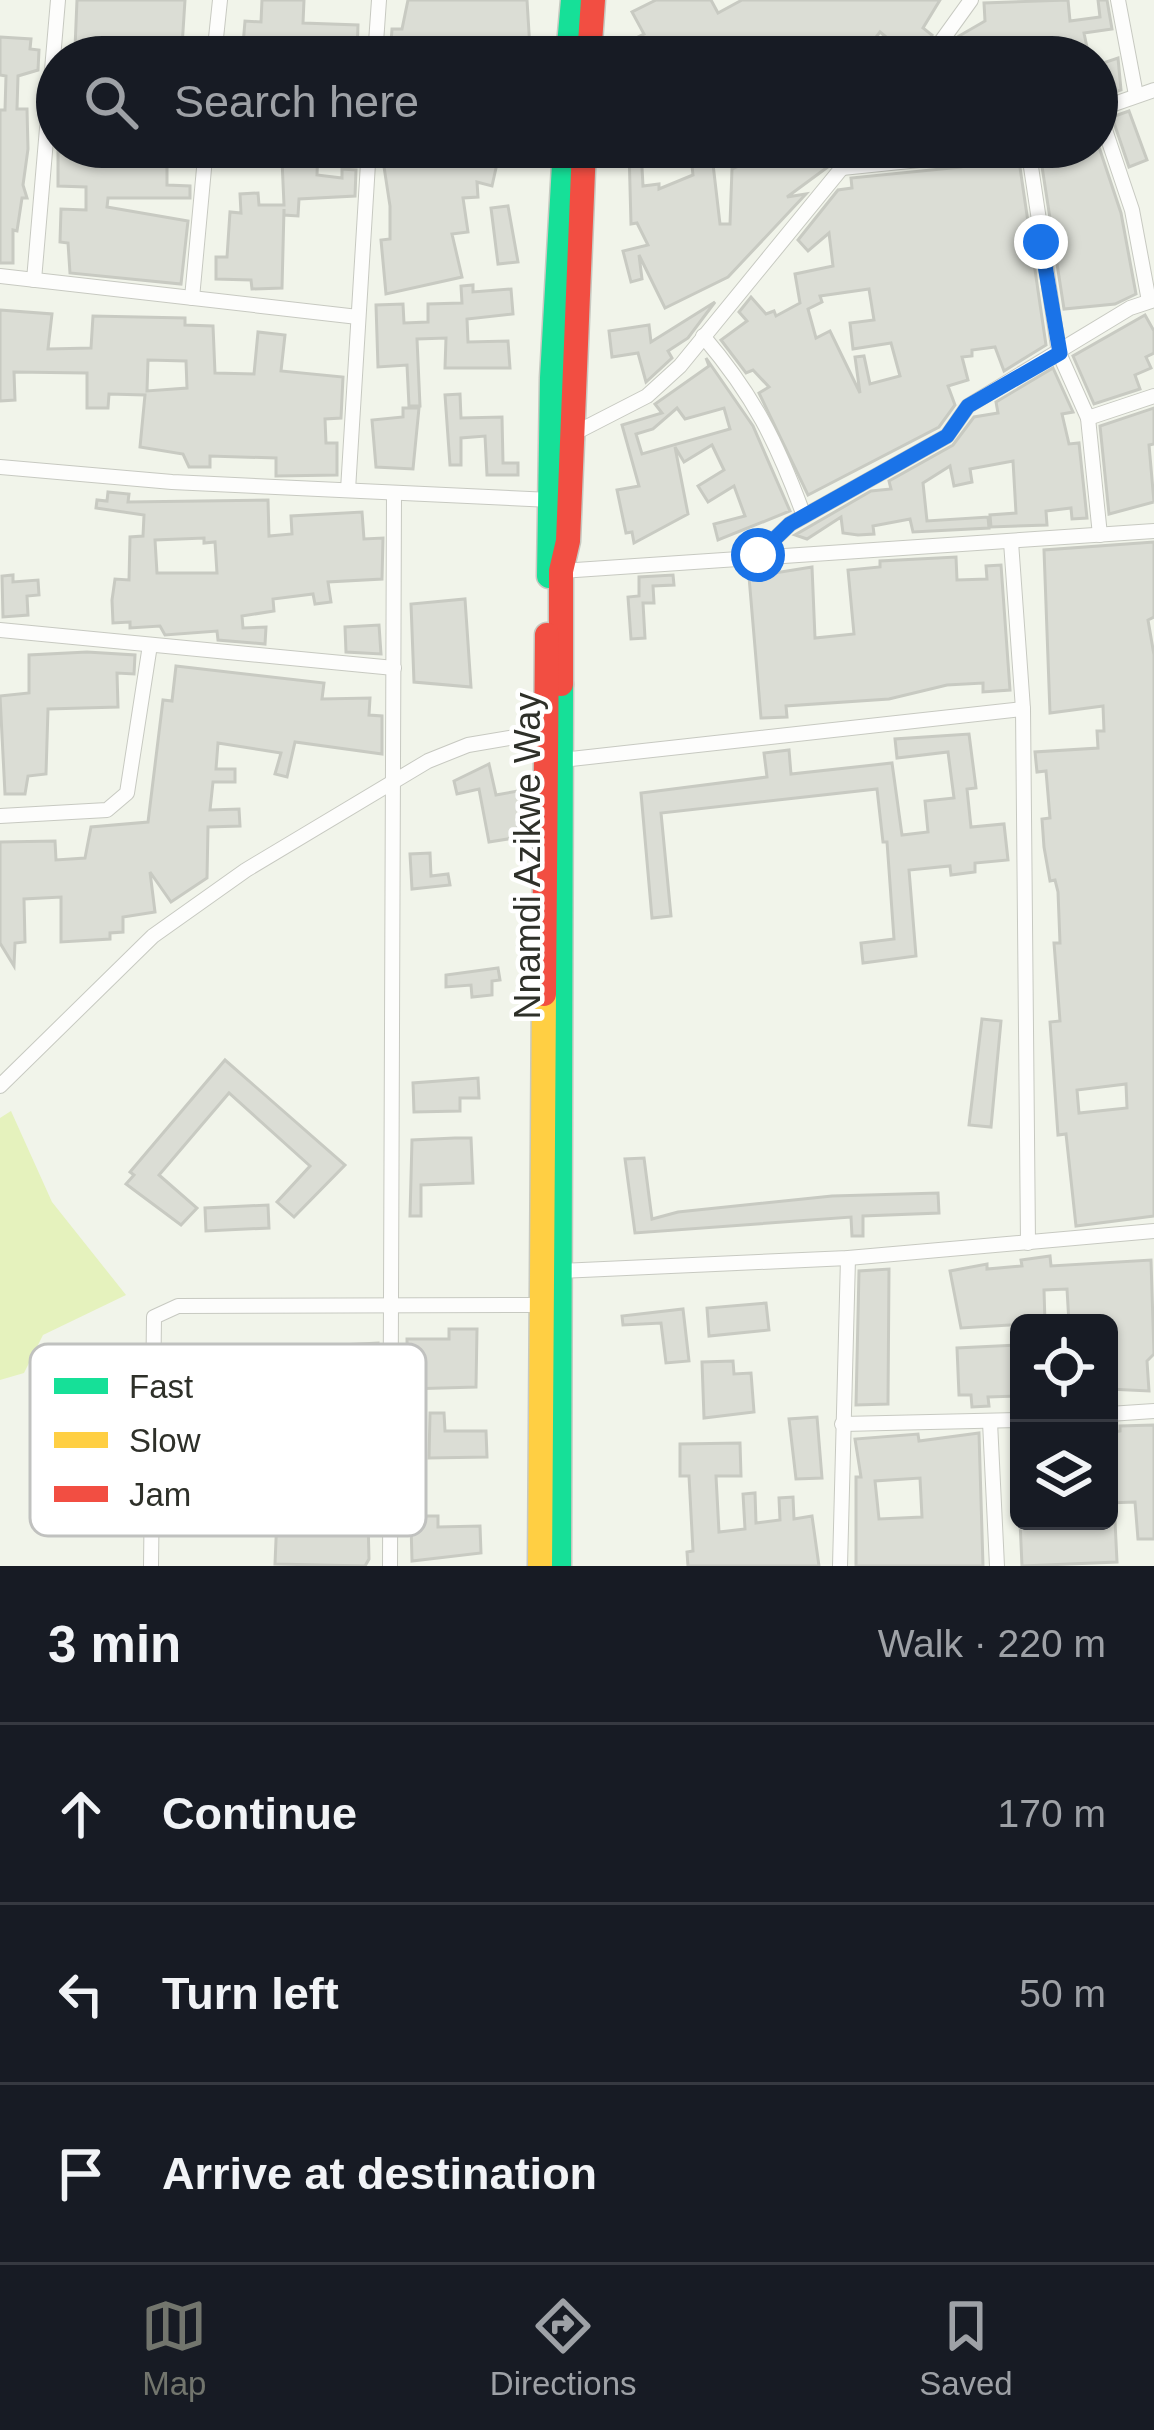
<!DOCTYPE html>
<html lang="en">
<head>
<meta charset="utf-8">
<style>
	:root { --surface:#171b24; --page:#20242c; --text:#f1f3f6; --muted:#9ea1a6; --line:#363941; --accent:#72756d }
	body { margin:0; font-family:Arial,sans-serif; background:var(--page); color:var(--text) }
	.controls { position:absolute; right:36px; bottom:36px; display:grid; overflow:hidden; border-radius:18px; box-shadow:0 3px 9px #0004 }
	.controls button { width:108px; height:108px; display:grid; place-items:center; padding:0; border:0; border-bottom:3px solid var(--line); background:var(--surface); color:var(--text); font:60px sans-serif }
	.stop { position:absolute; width:36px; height:36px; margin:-27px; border:9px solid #1a73e8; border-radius:50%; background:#fff }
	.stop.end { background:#1a73e8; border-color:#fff; box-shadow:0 3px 12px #0008 }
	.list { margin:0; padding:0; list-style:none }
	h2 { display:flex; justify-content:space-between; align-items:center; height:156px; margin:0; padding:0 48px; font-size:51px }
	h2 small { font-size:39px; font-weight:400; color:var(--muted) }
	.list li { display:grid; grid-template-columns:78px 1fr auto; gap:36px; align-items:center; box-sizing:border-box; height:180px; padding:0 48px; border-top:3px solid var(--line) }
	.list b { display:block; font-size:45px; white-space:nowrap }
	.list em { font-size:39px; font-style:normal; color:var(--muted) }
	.icon { flex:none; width:66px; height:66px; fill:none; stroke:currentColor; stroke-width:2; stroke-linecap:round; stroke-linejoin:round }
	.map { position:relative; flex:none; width:1154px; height:1566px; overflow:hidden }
	.search { position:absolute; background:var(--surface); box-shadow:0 3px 9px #0004; left:36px; right:36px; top:36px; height:132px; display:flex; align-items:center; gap:30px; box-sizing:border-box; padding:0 42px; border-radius:66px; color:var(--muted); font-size:45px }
	.sheet { height:696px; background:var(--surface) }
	nav { display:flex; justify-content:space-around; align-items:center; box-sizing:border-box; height:168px; border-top:3px solid var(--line); background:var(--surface); font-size:33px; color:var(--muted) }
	nav a { display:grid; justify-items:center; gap:6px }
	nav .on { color:var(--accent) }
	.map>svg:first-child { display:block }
	.green { fill:#e5f2bd }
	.building { fill:#dbddd5; stroke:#c8cac2; stroke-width:3; fill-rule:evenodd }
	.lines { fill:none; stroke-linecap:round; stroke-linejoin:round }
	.street-casing { stroke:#c7c9c1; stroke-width:16 }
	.fast-casing { stroke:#c7c9c1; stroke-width:27 }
	.slow-casing { stroke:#c7c9c1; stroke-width:27 }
	.jam-casing { stroke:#c7c9c1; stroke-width:27 }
	.street { stroke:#fdfdfc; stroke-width:14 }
	.fast { stroke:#16e098; stroke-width:24 }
	.slow { stroke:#ffcf43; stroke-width:24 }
	.jam { stroke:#f24e42; stroke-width:24 }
	.route { stroke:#1a73e8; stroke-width:15 }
	.labels { text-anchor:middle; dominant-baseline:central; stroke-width:9; stroke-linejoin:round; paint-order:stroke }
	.street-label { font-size:36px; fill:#2e3029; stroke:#fff }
	.key { fill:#fff; stroke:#c0c1bf; stroke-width:3 }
	.key-label { font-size:33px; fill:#2e3029 }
</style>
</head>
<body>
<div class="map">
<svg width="1154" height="1566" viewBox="0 0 1154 1566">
	<rect width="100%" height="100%" fill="#f1f4ea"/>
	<path class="green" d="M 11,1111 L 52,1202 L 126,1295 L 43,1335 L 24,1373 L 0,1380 L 0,1118 Z"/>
	<g class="building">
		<path d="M 77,0 L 185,0 L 182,47 L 203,50 L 203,57 L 80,57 L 81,48 L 75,48 Z"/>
		<path d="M 262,0 L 304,0 L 303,23 L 358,25 L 357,57 L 321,57 L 321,48 L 288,48 L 289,57 L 242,57 L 245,21 L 261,22 Z"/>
		<path d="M 408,0 L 527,0 L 530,49 L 500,50 L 501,57 L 390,57 L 392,29 L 402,29 Z"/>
		<path d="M 656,0 L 711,0 L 718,13 L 742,0 L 940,0 L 923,28 L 932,35 L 919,57 L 910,57 L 880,32 L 861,57 L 830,57 L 816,46 L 807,57 L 654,57 L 648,45 L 638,51 L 632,40 L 644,34 L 632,12 Z"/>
		<path d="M 1068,0 L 1070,21 L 1100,17 L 1098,0 L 1107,0 L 1112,29 L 1084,33 L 1089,57 L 969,57 L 959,36 L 985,21 L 984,3 Z"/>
		<path d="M 0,37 L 31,39 L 30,49 L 39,50 L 38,70 L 18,76 L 17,109 L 27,109 L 28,149 L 23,185 L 27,198 L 22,198 L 17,231 L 13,230 L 13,263 L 0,263 L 0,110 L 5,110 L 6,76 L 0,75 Z"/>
		<path d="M 1118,58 L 1121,90 L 1097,98 L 1097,65 Z"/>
		<path d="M 1129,111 L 1147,160 L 1129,167 L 1112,117 Z"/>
		<path d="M 1097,141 L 1121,213 L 1136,294 L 1115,304 L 1064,309 L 1039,147 L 1097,147 Z"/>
		<path d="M 58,147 L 129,151 L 129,147 L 167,147 L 167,185 L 190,186 L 190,198 L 108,198 L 107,207 L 188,221 L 181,284 L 70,273 L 68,243 L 60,242 L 61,209 L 86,210 L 86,187 L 58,186 Z"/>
		<path d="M 236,147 L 318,147 L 317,175 L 342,178 L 342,169 L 356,170 L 355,196 L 299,199 L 298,216 L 284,215 L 284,209 L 282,288 L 252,289 L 251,280 L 216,279 L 216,257 L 227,257 L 230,212 L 241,213 L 240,194 L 258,193 L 259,205 L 284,205 L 282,160 L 236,160 Z"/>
		<path d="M 381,147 L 453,147 L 455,155 L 480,147 L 521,147 L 520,160 L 498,159 L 492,186 L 477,182 L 478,197 L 463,198 L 468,232 L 452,234 L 462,277 L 386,294 L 381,240 L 390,239 L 390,206 Z"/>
		<path d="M 690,147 L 711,147 L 720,224 L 730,224 L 732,169 L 741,165 L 738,147 L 818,147 L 829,166 L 787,197 L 806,194 L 728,277 L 665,308 L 639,255 L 642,279 L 631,282 L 623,251 L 648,245 L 637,223 L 631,224 L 629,149 L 641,149 L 643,186 L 659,184 L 659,189 L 693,175 Z"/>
		<path d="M 1005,147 L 1017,147 L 1046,345 L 1004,371 L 995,347 L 972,350 L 972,356 L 962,357 L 968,380 L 948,386 L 955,405 L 939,427 L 808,495 L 759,393 L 769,387 L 753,370 L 746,373 L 721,340 L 747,321 L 739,312 L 751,297 L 766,314 L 774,311 L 776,316 L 800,303 L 795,274 L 833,266 L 829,233 L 808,251 L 798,240 L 838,190 L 852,188 L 851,178 L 961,167 L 998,157 ZM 869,289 L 874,320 L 850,323 L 853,349 L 891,343 L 900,376 L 870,384 L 864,356 L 855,357 L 860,393 L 830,331 L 816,338 L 808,309 L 822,302 L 820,296 Z"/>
		<path d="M 508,206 L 518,262 L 498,264 L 491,208 Z"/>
		<path d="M 473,285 L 473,292 L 511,289 L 513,314 L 467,319 L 468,342 L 508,341 L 510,368 L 445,368 L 446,338 L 417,339 L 420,406 L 409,406 L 407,365 L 378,367 L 376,305 L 403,304 L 404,323 L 428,322 L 428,304 L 462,303 L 461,286 Z"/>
		<path d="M 715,302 L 688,338 L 668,351 L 672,358 L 646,382 L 638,353 L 612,357 L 609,331 L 649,325 L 651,342 Z"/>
		<path d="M 0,310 L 52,314 L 48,349 L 91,348 L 93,316 L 185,318 L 185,325 L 213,326 L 215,373 L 254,374 L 258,332 L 285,335 L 281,371 L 343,377 L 341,418 L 325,419 L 326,443 L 337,443 L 337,475 L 276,476 L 276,458 L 210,456 L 210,467 L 189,467 L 183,454 L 140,447 L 145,395 L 109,394 L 108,408 L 87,408 L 87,373 L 14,372 L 15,400 L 0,401 ZM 148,360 L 186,361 L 187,388 L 147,391 Z"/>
		<path d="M 1145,315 L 1154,331 L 1154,353 L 1146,357 L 1151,368 L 1135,375 L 1140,389 L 1094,404 L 1073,356 Z"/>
		<path d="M 706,358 L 753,426 L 790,511 L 718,540 L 714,524 L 745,516 L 734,486 L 708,502 L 698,486 L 724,470 L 712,445 L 684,462 L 675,447 L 688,514 L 634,543 L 632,532 L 626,533 L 617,490 L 639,486 L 622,425 L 662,413 L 655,404 L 709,366 ZM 677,408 L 685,419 L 724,408 L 730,429 L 642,454 L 636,434 L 653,429 Z"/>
		<path d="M 1053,368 L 1073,412 L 1062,414 L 1069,444 L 1079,443 L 1087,518 L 1072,519 L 1071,508 L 1046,511 L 1047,525 L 991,527 L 990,515 L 1016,513 L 1013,461 L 970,469 L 972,482 L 954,486 L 950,466 L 923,483 L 927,521 L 988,517 L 989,528 L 913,532 L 910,519 L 873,526 L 874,534 L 858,535 L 843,533 L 841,517 L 807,539 L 795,535 L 871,491 L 891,489 L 889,481 L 953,445 L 974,417 L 998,413 L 996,402 Z"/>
		<path d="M 460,394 L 461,418 L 502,417 L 503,463 L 518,463 L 518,475 L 487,475 L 485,436 L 461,438 L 461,465 L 450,465 L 445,395 Z"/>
		<path d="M 403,408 L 419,408 L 413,469 L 376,467 L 372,420 L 403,417 Z"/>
		<path d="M 1154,408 L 1154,444 L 1149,445 L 1154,502 L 1109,514 L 1100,426 Z"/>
		<path d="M 108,492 L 129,494 L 128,502 L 268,500 L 269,536 L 292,534 L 291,516 L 362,512 L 364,539 L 383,538 L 382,579 L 328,582 L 331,602 L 315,604 L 313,594 L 273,599 L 274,611 L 242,616 L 243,628 L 266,627 L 265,644 L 218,640 L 217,631 L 165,635 L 160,626 L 130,628 L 130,622 L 113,623 L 112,600 L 115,579 L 129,580 L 130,537 L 143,536 L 144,515 L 96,508 L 97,500 L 107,501 ZM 204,538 L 204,543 L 215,542 L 217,573 L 157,573 L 155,540 Z"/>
		<path d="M 1154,542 L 1154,617 L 1148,620 L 1154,655 L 1154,1216 L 1076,1226 L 1066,1134 L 1058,1135 L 1050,1022 L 1060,1021 L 1054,943 L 1060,943 L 1058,892 L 1055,880 L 1050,881 L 1044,847 L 1042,819 L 1050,818 L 1046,771 L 1037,772 L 1035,752 L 1098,748 L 1097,731 L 1104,731 L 1103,706 L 1050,713 L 1044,550 ZM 1126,1084 L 1127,1108 L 1079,1113 L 1077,1090 Z"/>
		<path d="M 956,557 L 957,580 L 987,579 L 986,566 L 1001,565 L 1010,690 L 983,692 L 983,683 L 947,685 L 889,699 L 786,706 L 787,717 L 761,718 L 749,577 L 812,567 L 815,638 L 854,634 L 848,570 L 880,567 L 880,561 Z"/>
		<path d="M 13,575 L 13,582 L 38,580 L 39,595 L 27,596 L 28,615 L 3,617 L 2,576 Z"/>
		<path d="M 673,575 L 674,585 L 653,586 L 654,603 L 643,603 L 645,638 L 631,639 L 628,597 L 639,596 L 639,577 Z"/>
		<path d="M 465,599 L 471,687 L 414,682 L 411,604 Z"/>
		<path d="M 379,625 L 381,654 L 346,652 L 345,627 Z"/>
		<path d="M 87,652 L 135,655 L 134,674 L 117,673 L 118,707 L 48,709 L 46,774 L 28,776 L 25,794 L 5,794 L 0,696 L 29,693 L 29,655 Z"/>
		<path d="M 176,666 L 324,683 L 322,699 L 370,698 L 369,715 L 382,716 L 382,754 L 295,742 L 287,777 L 275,774 L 281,753 L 218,743 L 216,769 L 235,769 L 235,782 L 213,782 L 210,810 L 239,809 L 240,826 L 208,827 L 207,878 L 171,902 L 150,872 L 155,912 L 123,917 L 123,932 L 110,933 L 110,939 L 61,942 L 61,897 L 24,899 L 25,942 L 15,943 L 14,966 L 0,943 L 0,842 L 55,841 L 56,860 L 85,858 L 91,827 L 148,822 L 163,700 L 172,701 Z"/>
		<path d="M 969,734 L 976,788 L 967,789 L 971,827 L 1004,824 L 1008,860 L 975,863 L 975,872 L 951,875 L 950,866 L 909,870 L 916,956 L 863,963 L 861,943 L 894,939 L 887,842 L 883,842 L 877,789 L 661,813 L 671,916 L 652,918 L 641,793 L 767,777 L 764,753 L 789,750 L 791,774 L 892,763 L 902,835 L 928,832 L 925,801 L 954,798 L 948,752 L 897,758 L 895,739 Z"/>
		<path d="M 489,764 L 496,795 L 518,791 L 524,821 L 517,823 L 520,837 L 489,842 L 479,789 L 457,794 L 454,781 Z"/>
		<path d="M 430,853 L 431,876 L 448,874 L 450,885 L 412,889 L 410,854 Z"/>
		<path d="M 498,968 L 500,980 L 492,981 L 492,995 L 472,997 L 471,985 L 446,987 L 446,975 Z"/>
		<path d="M 982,1019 L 1001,1021 L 991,1127 L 969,1125 Z"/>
		<path d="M 225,1060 L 345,1165 L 294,1217 L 277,1202 L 310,1166 L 229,1093 L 159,1175 L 197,1208 L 181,1225 L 126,1184 L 134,1175 L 130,1172 Z"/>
		<path d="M 478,1078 L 479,1098 L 460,1098 L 460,1111 L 414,1112 L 413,1083 Z"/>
		<path d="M 455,1138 L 471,1138 L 473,1183 L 421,1185 L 421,1216 L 410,1216 L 412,1140 Z"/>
		<path d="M 644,1158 L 652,1219 L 678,1212 L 832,1196 L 938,1193 L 939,1213 L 863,1216 L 863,1236 L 852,1236 L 851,1217 L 635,1233 L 625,1159 Z"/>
		<path d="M 268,1205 L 269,1228 L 206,1231 L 205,1208 Z"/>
		<path d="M 1050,1256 L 1051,1266 L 1151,1260 L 1154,1354 L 1147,1361 L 1149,1391 L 1109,1389 L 1109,1320 L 1069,1323 L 1067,1289 L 1044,1290 L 1045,1323 L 961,1328 L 950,1271 L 987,1264 L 987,1269 L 1022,1266 L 1021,1260 Z"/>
		<path d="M 889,1269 L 888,1404 L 856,1405 L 859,1271 Z"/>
		<path d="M 766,1303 L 769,1330 L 709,1336 L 707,1308 Z"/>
		<path d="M 683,1309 L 689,1361 L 666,1363 L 661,1323 L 623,1325 L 622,1316 Z"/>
		<path d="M 449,1329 L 477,1329 L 476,1387 L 408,1389 L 407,1339 L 449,1339 Z"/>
		<path d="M 378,1343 L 378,1374 L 335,1376 L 334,1351 L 341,1350 L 341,1345 Z"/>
		<path d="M 1018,1345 L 1019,1396 L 988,1397 L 989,1406 L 972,1407 L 971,1395 L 959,1395 L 957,1348 Z"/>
		<path d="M 733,1361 L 734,1374 L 751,1373 L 754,1412 L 704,1418 L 702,1362 Z"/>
		<path d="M 430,1413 L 444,1413 L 445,1431 L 486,1431 L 487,1457 L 429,1458 Z"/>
		<path d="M 817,1417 L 822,1478 L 796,1479 L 789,1419 Z"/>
		<path d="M 1154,1425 L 1154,1539 L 1138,1539 L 1135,1502 L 1109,1503 L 1109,1433 L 1120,1431 L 1120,1426 Z"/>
		<path d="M 979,1433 L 983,1566 L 856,1566 L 856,1477 L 861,1477 L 855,1439 L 918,1434 L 919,1441 ZM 920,1478 L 922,1517 L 879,1519 L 875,1481 Z"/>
		<path d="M 740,1443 L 741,1476 L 716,1476 L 719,1532 L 745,1529 L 743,1494 L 755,1493 L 756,1523 L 780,1520 L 779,1498 L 793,1497 L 794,1519 L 812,1516 L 819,1566 L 688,1566 L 687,1552 L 693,1551 L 689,1476 L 680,1476 L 680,1444 Z"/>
		<path d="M 423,1485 L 425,1516 L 438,1516 L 438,1527 L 480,1526 L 481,1553 L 412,1561 L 410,1486 Z"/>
		<path d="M 277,1516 L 368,1520 L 369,1559 L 365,1566 L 275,1564 Z"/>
		<path d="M 1020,1521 L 1115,1521 L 1117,1562 L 1022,1566 Z"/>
	</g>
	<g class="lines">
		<defs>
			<g id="street">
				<path d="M 1118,0 L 1136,95"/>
				<path d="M 214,57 L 220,0"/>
				<path d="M 375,57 L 379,0"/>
				<path d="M 930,57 L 971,0"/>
				<path d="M 1098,109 L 1132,210 L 1149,301"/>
				<path d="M 1097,110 L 1154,90"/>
				<path d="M 1028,147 L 1059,353 L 1088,418 L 1100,535"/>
				<path d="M 842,168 L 958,156 L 994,147"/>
				<path d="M 0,276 L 358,317"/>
				<path d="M 34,280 L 58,0"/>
				<path d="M 192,298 L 206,147"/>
				<path d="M 703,336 C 754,396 777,442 804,516"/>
				<path d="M 1088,418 L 1154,396"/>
				<path d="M 573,434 L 647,396 L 680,366 L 859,147"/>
				<path d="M 0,467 L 172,482 L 551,500"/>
				<path d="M 348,490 L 369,147"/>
				<path d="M 1011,542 L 1023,709 L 1028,1243"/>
				<path d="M 759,554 L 790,524 L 947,436 L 968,406 L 1130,308 L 1154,300"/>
				<path d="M 561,571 L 1154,531"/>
				<path d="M 0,630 L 394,668"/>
				<path d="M 562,760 L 1023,709"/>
				<path d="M 0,816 L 107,810 L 127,793 L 150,645"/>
				<path d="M 0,1086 L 153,936 L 246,870 L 428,761 L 468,745 L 544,732"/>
				<path d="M 560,1271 L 848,1258 L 1154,1231"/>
				<path d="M 1109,1414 L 1154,1411"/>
				<path d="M 990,1422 L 997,1566"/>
				<path d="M 842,1424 L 1019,1420"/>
				<path d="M 151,1566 L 154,1317 L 178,1306 L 542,1305"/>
				<path d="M 390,1566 L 394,493"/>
				<path d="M 840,1566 L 848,1258"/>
			</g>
			<g id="fast">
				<path d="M 568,57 L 573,0"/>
				<path d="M 549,576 L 552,378 L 565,147"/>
				<path d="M 559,1566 L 561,684"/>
			</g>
			<path id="slow" d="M 540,1566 L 544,994"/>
			<g id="jam">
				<path d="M 589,57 L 593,0"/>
				<path d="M 561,684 L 561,571 L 568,541 L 584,147"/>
				<path d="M 544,994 L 547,635"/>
			</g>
		</defs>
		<use href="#street" class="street-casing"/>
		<use href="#fast" class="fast-casing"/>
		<use href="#slow" class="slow-casing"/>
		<use href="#jam" class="jam-casing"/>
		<use href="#street" class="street"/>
		<use href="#fast" class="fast"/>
		<use href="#slow" class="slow"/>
		<use href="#jam" class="jam"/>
	</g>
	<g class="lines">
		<path class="route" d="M 758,555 L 790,524 L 947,436 L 968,406 L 1060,353 L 1041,242"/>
	</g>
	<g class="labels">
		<g class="street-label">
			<text transform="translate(527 856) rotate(-90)">Nnamdi Azikwe Way</text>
		</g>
	</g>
	<rect x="30" y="1344" width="396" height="192" rx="18" class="key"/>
	<rect x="54" y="1378" width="54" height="16" fill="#16e098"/>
	<rect x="54" y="1432" width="54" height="16" fill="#ffcf43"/>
	<rect x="54" y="1486" width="54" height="16" fill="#f24e42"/>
	<g class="key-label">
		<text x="129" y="1398">Fast</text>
		<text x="129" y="1452">Slow</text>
		<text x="129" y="1506">Jam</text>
	</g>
</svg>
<div class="controls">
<button><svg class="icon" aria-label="locate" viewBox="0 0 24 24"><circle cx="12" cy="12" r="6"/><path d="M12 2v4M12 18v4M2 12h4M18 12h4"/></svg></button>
<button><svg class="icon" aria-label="layers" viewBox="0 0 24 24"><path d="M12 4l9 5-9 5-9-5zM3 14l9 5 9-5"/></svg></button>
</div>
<div class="stop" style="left:758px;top:555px"></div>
<div class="stop end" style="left:1041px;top:242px"></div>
<div class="search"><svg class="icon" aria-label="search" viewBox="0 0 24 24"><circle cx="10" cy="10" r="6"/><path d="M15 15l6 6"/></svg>Search here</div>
</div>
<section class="sheet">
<h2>3 min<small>Walk · 220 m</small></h2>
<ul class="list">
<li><svg class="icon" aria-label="ahead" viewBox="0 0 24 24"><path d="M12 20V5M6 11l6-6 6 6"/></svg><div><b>Continue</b></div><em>170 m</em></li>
<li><svg class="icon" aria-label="left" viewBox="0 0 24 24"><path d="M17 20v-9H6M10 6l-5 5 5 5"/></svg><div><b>Turn left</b></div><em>50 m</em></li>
<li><svg class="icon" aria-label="arrive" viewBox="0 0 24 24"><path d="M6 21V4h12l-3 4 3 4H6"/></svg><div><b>Arrive at destination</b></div></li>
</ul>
</section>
<nav>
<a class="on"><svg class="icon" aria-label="map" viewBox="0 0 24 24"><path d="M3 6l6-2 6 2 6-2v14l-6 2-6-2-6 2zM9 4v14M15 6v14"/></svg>Map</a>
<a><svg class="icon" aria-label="directions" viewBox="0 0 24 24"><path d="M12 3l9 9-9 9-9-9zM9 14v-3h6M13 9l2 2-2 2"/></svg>Directions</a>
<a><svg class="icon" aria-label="saved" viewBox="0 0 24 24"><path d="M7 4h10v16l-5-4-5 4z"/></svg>Saved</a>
</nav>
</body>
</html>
